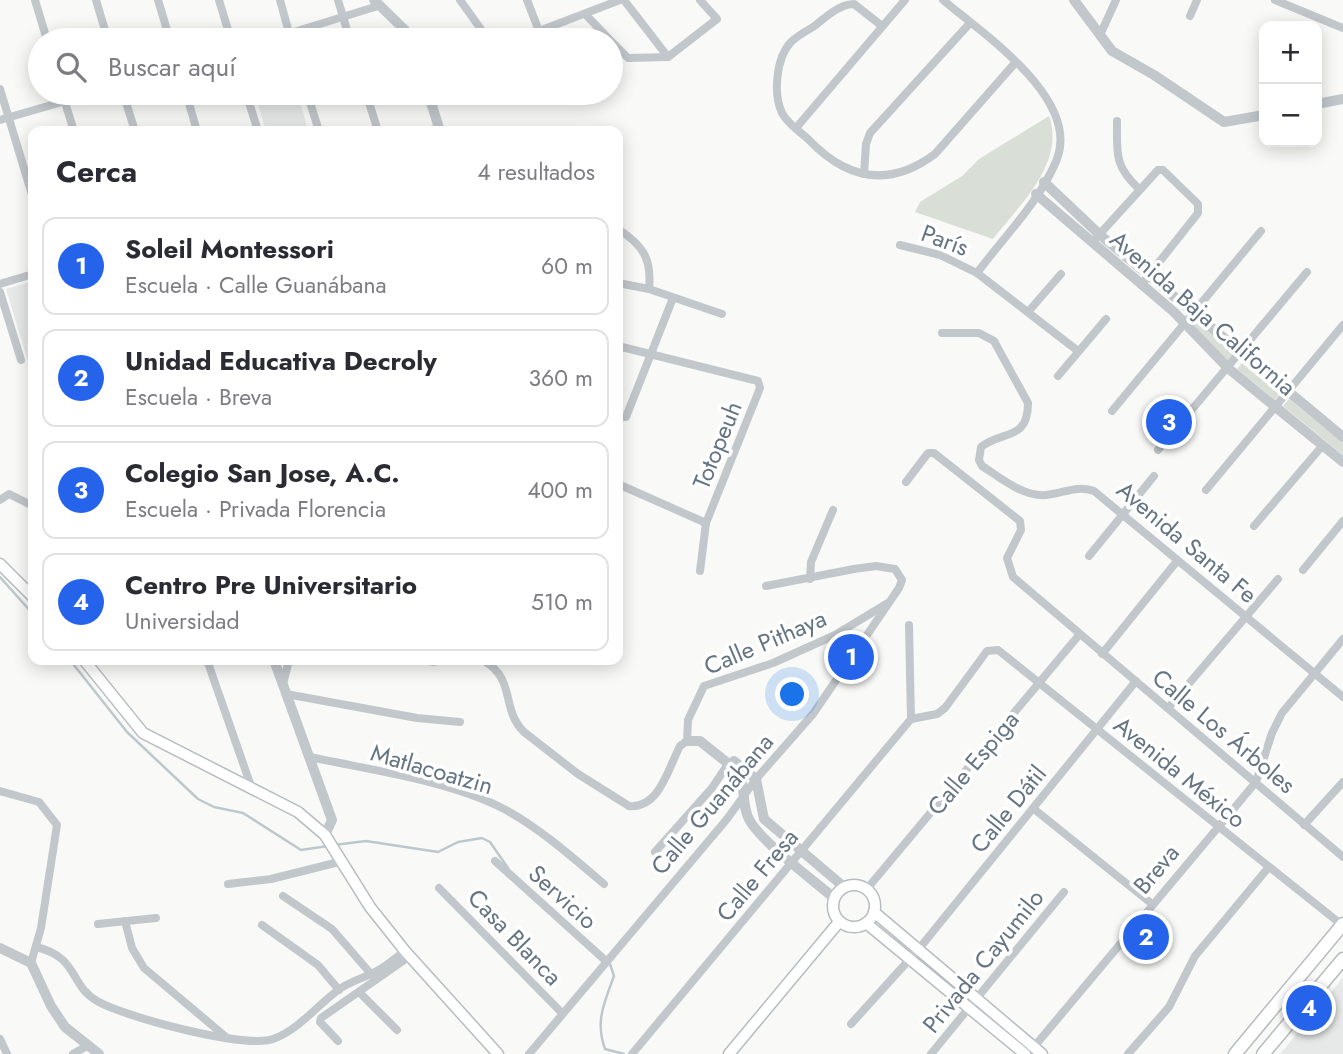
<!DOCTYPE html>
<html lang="es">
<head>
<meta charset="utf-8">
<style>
	:root { --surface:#fff; --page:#f2f2f3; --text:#2b2b33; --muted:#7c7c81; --line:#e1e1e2; --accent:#2563eb }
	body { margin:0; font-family:Jost,sans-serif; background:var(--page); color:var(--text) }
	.controls { position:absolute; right:21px; top:21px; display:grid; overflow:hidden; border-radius:14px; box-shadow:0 4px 18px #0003 }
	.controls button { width:63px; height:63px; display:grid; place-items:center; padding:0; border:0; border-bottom:2px solid var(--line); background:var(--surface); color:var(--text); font:35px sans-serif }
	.you { position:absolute; left:793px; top:695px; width:24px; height:24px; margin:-18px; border:5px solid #fff; border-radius:50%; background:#1a73e8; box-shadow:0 0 0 10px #1a73e833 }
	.badge { display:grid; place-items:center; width:46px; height:46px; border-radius:50%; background:var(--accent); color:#fff; font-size:23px; font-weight:700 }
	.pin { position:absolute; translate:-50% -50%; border:4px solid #fff; box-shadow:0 2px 7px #0006 }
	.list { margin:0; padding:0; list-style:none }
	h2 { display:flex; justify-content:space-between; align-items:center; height:91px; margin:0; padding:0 28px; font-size:30px }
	h2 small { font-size:23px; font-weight:400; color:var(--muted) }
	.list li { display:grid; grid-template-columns:46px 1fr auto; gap:21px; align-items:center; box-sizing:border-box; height:98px; margin:0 14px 14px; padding:0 14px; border:2px solid var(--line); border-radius:14px }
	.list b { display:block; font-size:26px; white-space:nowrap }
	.list p { margin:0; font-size:23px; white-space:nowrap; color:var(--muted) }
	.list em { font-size:23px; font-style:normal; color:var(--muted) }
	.icon { flex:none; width:38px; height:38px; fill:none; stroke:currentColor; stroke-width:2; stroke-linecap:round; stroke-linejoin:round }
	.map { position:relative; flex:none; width:1343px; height:1054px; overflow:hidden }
	.search { position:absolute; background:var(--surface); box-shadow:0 4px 18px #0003; left:28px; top:28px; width:595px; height:77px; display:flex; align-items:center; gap:18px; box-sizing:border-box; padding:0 24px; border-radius:38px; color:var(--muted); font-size:26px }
	.panel { position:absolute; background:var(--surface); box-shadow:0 4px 18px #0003; left:28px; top:126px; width:595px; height:539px; border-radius:14px }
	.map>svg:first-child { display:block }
	.built { fill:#e7e9e8 }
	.green { fill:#d9dfd6 }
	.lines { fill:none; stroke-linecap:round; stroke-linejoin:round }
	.stream { stroke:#bdc8cd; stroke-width:2.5 }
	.secondary-casing { stroke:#b7bcc1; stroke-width:13 }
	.primary-casing { stroke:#b6bbbf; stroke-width:15 }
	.minor { stroke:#c2c7cb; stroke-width:8 }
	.tertiary { stroke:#c2c7cb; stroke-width:10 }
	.secondary { stroke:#fff; stroke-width:10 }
	.primary { stroke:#fff; stroke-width:12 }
	.labels { text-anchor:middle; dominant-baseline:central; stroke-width:7; stroke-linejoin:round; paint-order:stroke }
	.street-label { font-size:24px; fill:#647482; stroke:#fff }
</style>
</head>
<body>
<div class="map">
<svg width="1343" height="1054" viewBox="0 0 1343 1054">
	<rect width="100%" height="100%" fill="#f9faf7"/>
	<g class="built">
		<path d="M 255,93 L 298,93 L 308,131 L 266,131 Z"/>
		<path d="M 33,281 L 33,378 L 6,289 Z"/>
		<path d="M 1343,977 L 1343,1054 L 1280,1054 L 1333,990 Z"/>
	</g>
	<g class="green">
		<path d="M 1049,116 C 1066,162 1019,206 993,239 L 915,212 L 920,202 L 962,176 L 979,159 Z"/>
		<path d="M 1194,318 L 1234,355 L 1228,363 L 1191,323 Z"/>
		<path d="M 1242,363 L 1280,394 L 1275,400 L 1237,369 Z"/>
		<path d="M 1289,399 L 1343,443 L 1343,455 L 1283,406 Z"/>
	</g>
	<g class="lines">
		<g class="stream">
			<path d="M 0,577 L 33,614"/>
			<path d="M 70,660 L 127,732 L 198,799 L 214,807 L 243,813 L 301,850 L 328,846"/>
			<path d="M 334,845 L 366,841 L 438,852 L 458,842 L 482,838 L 490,842 L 508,868"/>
			<path d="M 610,964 L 614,976 C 604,1003 595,1022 605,1049 L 624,1054"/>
		</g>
		<defs>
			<g id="secondary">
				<path d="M 0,564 L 33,597"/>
				<path d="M 84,660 L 143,733 L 298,812 L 325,835 L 370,907 L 405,951 L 498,1054"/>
				<circle cx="854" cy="906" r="21"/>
				<path d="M 874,912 L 1042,1054"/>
				<path d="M 866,923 L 1025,1054"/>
				<path d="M 729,1054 L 839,922"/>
			</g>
			<g id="primary">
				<path d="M 1235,1054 L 1343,924"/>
				<path d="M 1263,1054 L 1343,959"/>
			</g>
		</defs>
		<use href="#secondary" class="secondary-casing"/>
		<use href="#primary" class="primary-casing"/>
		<g class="minor">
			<path d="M 35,0 L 47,40"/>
			<path d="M 96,0 L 108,40"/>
			<path d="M 158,0 L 170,40"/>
			<path d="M 219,0 L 231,40"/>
			<path d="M 280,0 L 291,40"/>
			<path d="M 338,0 L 350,40"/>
			<path d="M 460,0 L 488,39"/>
			<path d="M 527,0 L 539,31"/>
			<path d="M 624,0 L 668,57"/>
			<path d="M 943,0 C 983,34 1080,98 1057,159 C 1041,200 1003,238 977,273"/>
			<path d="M 1275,0 L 1343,28"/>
			<path d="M 586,15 L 610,40"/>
			<path d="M 1190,16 L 1197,0"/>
			<path d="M 882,26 L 854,4 C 839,4 825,18 813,27 C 806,31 797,36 791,42 C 776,58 773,94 782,113 C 787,123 800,132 808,139 C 846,179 888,189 935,154 L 1015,63"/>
			<path d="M 408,33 L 428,40"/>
			<path d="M 1100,35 L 1116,0"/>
			<path d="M 268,40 L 378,6"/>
			<path d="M 479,40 L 539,31 L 620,0"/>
			<path d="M 611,41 L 628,58 L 668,57 L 717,19 L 700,0"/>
			<path d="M 0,89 L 33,198"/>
			<path d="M 62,93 L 74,131"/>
			<path d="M 123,93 L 135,131"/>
			<path d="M 186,93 L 197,131"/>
			<path d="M 246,93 L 258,131"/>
			<path d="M 307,93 L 319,131"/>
			<path d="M 366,93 L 378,131"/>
			<path d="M 0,120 L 93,93"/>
			<path d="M 1117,121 C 1117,153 1114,166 1139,189"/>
			<path d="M 796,128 L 905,0"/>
			<path d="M 864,174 L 866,144 L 870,133 L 970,23"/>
			<path d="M 618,229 C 643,245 652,259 649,289"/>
			<path d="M 1097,237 L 1158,170 L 1163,170 L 1198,204 L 1198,213 L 1141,285"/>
			<path d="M 900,245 L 940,255 L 977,273 L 1078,351"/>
			<path d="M 618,283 L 649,289 L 722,314"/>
			<path d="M 0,284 L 33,274"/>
			<path d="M 0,292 L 21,360"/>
			<path d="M 1028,312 L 1061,274"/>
			<path d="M 942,333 L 979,333 L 994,341 L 1028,403 C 1028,441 1003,430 981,447 L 979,460 L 982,466 C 1001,478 1023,497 1046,495 C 1065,493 1076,485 1094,491 L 1343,697"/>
			<path d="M 618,346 L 758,381 L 760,388 L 706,523 L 700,571"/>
			<path d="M 1058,376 L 1106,319"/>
			<path d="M 1112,411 L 1261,231"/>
			<path d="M 618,417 L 626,417 L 673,298"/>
			<path d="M 1158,450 L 1307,272"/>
			<path d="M 906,482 L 928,453 L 934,453 L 1020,521 L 1021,530 L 1007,558 L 1013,577 L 1343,857"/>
			<path d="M 618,484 L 706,523"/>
			<path d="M 1206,490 L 1343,325"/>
			<path d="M 0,500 L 9,494 L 33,506"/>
			<path d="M 1254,526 L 1323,445"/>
			<path d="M 1089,556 L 1154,476"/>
			<path d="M 1303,570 L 1343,521"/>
			<path d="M 810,579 L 811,562 L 833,510"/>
			<path d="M 909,625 L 911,719"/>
			<path d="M 1102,654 L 1177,561"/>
			<path d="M 207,660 L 252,789"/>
			<path d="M 426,660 L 433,662"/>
			<path d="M 483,660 C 517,680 500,708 524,732 L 578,774 L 629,806 C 659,809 668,769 680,746 L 687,741 L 688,720 L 704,686 L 773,663 L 835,635 L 888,603"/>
			<path d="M 283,684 L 289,660"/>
			<path d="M 286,694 L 417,718 L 460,722"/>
			<path d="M 1169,707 L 1278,579"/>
			<path d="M 911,719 L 937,714 L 945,708 L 987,651 L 998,650 L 1342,925"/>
			<path d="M 310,757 C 370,770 452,781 506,810 C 542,830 572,857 604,884"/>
			<path d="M 0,791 L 39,802 L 57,825 L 41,928 L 31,963"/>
			<path d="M 1034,809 L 1152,904"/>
			<path d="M 1304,825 L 1343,782"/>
			<path d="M 655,852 L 712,788 L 728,764"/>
			<path d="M 495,861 L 606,961"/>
			<path d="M 228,884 L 271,879 L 343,861"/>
			<path d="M 439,888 L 562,1013"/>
			<path d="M 866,890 L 1079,635"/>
			<path d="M 283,896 L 332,929 L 371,974"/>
			<path d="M 125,921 L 132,948 L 144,968 L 226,1037"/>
			<path d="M 98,924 L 156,918"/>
			<path d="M 262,925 L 318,965 L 339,990"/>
			<path d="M 36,947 C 79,957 69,985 97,1001 C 125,1017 244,1049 273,1039 C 299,1030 319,1003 341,988 C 352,981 363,978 375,972 C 386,967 395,958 405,951"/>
			<path d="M 360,993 L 397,1030"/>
			<path d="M 851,1024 L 918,950 L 1136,681"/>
			<path d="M 0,1039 L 7,1054"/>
			<path d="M 338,1041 L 320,1022 L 321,1018 L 410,956"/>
			<path d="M 73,1054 L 87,1046"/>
			<path d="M 529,1054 L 727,819 L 756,779 L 813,714 L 899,588 L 902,580 L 895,569 L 876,566 L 854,569 L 766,586"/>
			<path d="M 632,1054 L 911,719"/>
			<path d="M 931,1054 L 1064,892"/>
			<path d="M 1028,1054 L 1256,782 L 1272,733 L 1282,713 L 1343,639"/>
			<path d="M 1128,1054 L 1169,1007 L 1195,956 L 1268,868"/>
		</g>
		<g class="tertiary">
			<path d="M 374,0 L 408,33 L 411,40"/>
			<path d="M 1074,0 L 1112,51 L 1154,75 L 1224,122 L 1264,115"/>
			<path d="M 428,93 L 440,131"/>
			<path d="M 1317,104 L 1343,99"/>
			<path d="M 1044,182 L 1099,234 L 1343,437"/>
			<path d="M 1036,194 L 1174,312 L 1229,369 L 1343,462"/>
			<path d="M 274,660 L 332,820 L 325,835"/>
			<path d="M 687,741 L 700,741 L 735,769 C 748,784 740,805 750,821 C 763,843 813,880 834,898"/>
			<path d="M 734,761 L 756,779 L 764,819 L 844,887"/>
			<path d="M 0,948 L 31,963 L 51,1006 L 65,1027 L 99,1054"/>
		</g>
		<use href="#secondary" class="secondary"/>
		<use href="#primary" class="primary"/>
	</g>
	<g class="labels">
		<g class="street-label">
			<text transform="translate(945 240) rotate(20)">París</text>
			<text transform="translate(1203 313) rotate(41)">Avenida Baja California</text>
			<text transform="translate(717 445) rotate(-68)">Totopeuh</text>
			<text transform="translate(1187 542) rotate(40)">Avenida Santa Fe</text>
			<text transform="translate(765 642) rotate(-23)">Calle Pithaya</text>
			<text transform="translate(1224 731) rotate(40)">Calle Los Árboles</text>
			<text transform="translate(973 763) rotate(-50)">Calle Espiga</text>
			<text transform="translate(432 769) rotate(16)">Matlacoatzin</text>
			<text transform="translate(1180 772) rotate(39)">Avenida México</text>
			<text transform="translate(712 804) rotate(-50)">Calle Guanábana</text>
			<text transform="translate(1008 809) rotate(-51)">Calle Dátil</text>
			<text transform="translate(1156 869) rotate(-50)">Breva</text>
			<text transform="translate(757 875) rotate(-50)">Calle Fresa</text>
			<text transform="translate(563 897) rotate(42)">Servicio</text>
			<text transform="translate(515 937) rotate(46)">Casa Blanca</text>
			<text transform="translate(983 961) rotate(-51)">Privada Cayumilo</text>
		</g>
	</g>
</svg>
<div class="controls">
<button>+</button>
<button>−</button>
</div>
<div class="you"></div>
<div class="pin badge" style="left:851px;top:657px">1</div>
<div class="pin badge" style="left:1146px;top:937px">2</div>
<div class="pin badge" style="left:1169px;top:422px">3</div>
<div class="pin badge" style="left:1309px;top:1008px">4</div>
<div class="search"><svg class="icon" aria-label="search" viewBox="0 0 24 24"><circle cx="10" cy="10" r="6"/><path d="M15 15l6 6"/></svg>Buscar aquí</div>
<section class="panel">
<h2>Cerca<small>4 resultados</small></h2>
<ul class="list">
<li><span class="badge">1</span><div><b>Soleil Montessori</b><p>Escuela · Calle Guanábana</p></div><em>60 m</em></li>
<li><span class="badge">2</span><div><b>Unidad Educativa Decroly</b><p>Escuela · Breva</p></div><em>360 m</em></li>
<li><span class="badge">3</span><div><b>Colegio San Jose, A.C.</b><p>Escuela · Privada Florencia</p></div><em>400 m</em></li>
<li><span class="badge">4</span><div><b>Centro Pre Universitario</b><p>Universidad</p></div><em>510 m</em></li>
</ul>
</section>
</div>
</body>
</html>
